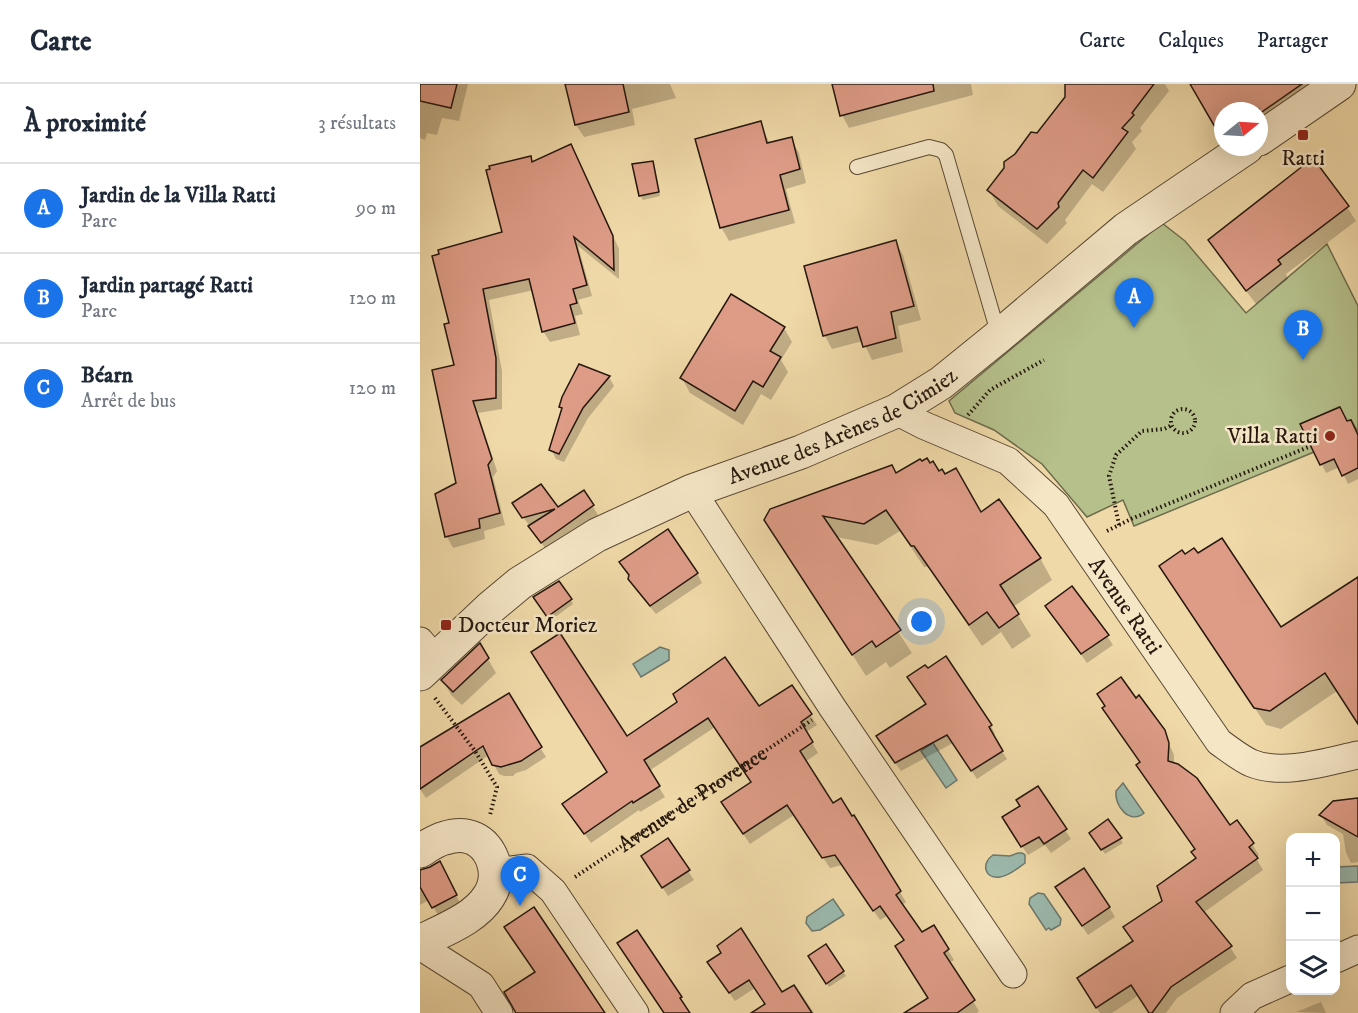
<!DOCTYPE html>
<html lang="fr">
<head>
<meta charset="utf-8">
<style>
	:root { --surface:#fff; --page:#f6f6f7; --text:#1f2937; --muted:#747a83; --line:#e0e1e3; --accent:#1a73e8 }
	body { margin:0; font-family:"IM FELL DW Pica",serif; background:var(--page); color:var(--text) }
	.controls { position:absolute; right:18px; bottom:18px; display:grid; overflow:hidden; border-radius:12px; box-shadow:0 6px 24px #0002 }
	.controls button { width:54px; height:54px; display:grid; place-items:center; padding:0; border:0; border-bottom:2px solid var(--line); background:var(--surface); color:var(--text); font:30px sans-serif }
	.compass { position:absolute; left:794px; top:18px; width:54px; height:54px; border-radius:50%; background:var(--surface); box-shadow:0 6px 24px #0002; rotate:72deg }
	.you { position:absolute; left:502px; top:538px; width:21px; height:21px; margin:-15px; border:4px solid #fff; border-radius:50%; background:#1a73e8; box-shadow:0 0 0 9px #1a73e833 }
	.badge { display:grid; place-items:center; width:39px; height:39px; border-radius:50%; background:var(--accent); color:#fff; font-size:20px; font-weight:700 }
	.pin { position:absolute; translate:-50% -50px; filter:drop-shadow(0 2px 3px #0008) }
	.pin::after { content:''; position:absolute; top:32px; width:21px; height:18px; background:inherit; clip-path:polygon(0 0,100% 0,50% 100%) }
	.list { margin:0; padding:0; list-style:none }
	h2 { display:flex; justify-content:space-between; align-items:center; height:78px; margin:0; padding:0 24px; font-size:26px }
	h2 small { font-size:20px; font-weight:400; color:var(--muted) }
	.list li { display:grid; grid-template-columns:39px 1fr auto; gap:18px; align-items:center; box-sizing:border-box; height:90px; padding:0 24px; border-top:2px solid var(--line) }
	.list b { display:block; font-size:22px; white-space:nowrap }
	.list p { margin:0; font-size:20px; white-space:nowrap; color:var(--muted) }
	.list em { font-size:20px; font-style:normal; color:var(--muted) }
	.icon { flex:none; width:33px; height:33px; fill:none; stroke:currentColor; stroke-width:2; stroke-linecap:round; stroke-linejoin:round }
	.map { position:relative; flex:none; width:938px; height:929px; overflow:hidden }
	header { display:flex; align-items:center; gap:36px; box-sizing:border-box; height:84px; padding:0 30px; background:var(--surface); border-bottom:2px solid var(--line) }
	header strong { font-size:28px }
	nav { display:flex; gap:33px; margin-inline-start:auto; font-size:21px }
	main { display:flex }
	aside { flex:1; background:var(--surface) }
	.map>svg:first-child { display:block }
	.green { fill:#b5c08b; stroke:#6d6c4c; stroke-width:1.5 }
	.water { fill:#9bb9ad; stroke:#6c786d; stroke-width:1.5 }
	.shadow { fill:#0003 }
	.building { fill:#de9c87; stroke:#25170e; stroke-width:1.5 }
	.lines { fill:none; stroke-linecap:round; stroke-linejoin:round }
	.service-casing { stroke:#584834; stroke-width:16 }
	.minor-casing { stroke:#584834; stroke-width:29 }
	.tertiary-casing { stroke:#584834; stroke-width:35 }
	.path { stroke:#25170e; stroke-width:4; stroke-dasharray:1.5 3; stroke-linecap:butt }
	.service { stroke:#f5e6c6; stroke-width:14 }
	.minor { stroke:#f5e6c6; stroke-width:27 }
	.tertiary { stroke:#f5e6c6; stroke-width:33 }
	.poi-dot { fill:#8f2418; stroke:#f5e6c6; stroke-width:2 }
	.labels { text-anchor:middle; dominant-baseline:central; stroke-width:5; stroke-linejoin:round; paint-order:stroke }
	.poi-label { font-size:22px; fill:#25170e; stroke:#f5e6c6 }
	.street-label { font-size:22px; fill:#25170e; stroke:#f5e6c6 }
</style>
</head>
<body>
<header>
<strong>Carte</strong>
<nav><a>Carte</a><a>Calques</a><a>Partager</a></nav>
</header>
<main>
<aside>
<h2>À proximité<small>3 résultats</small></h2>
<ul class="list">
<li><span class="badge">A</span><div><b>Jardin de la Villa Ratti</b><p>Parc</p></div><em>90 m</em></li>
<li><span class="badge">B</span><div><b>Jardin partagé Ratti</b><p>Parc</p></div><em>120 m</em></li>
<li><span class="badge">C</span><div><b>Béarn</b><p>Arrêt de bus</p></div><em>120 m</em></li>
</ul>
</aside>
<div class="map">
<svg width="938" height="929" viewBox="0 0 938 929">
	<rect width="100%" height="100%" fill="#f0d9a8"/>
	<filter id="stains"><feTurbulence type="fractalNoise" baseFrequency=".00333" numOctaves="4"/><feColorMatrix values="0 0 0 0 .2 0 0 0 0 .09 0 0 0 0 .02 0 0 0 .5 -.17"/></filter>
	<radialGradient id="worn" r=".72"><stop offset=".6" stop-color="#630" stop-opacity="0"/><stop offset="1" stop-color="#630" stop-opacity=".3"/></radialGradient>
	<path class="green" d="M 742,139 L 765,157 L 826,229 L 907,160 L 938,222 L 938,348 L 931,336 L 927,337 L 919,323 L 881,340 L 894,368 L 714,442 L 703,416 L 667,433 L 622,380 L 574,346 L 535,329 L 529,317 Z"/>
	<g class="water">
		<path d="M 240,563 L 249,566 L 249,576 L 221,593 L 213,580 Z"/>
		<path d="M 513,659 L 537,696 L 526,704 L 501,667 Z"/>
		<path d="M 703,699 L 724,729 C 710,741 694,722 696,707 Z"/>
		<path d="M 598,769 L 602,769 L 605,771 L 605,779 C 598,784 589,792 580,793 C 564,795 561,779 573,771 L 590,772 Z"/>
		<path d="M 938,782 L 938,798 L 916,799 L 916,783 Z"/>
		<path d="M 618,809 L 624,810 L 641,835 L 640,841 L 631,846 L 629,844 L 626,846 L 609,820 L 610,814 Z"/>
		<path d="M 413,815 L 424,831 L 400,846 L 392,847 L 386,839 L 387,833 Z"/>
	</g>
	<g class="shadow">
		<path d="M 0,0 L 48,0 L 39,37 L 22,34 L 17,51 L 7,49 L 5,56 L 0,54 Z"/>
		<path d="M 146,0 L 250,0 L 256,14 L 212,25 L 215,41 L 164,53 L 156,41 Z"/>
		<path d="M 414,0 L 551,0 L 553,11 L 429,44 L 422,31 Z"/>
		<path d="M 646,0 L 745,0 L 749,7 L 720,44 L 722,47 L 712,58 L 716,65 L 683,108 L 672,100 L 645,136 L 647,139 L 627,160 L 578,122 L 569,106 L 617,51 L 647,13 Z"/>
		<path d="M 806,0 L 912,0 L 839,48 L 839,27 L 803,27 L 803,54 L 790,31 Z"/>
		<path d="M 340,39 L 350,60 L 371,55 L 379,69 L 386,99 L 366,105 L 375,139 L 309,157 L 301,143 Z"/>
		<path d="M 157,73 L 199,165 L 199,195 L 158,162 L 172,212 L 158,216 L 163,230 L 155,232 L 160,251 L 130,258 L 123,247 L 114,206 L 69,216 L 82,287 L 82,325 L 58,329 L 77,387 L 73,393 L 85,441 L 64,447 L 65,455 L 33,464 L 27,453 L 17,411 L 38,400 L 36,282 L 31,240 L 84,149 L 110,74 L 114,79 Z"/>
		<path d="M 232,78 L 240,112 L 223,116 L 220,111 Z"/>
		<path d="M 927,123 L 936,137 L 866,190 L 868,195 L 836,220 L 798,170 L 790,156 Z"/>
		<path d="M 475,157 L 483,171 L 501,236 L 478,242 L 483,268 L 452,276 L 443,257 L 412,265 L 405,252 Z"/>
		<path d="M 364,244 L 372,258 L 361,276 L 368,288 L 351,316 L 341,310 L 323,341 L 270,309 L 262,294 Z"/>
		<path d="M 189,293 L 194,302 L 168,334 L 144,378 L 136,375 L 131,365 L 143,326 L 141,322 Z"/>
		<path d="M 882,341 L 938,361 L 938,395 L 928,400 L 920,383 L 906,389 Z"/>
		<path d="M 519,389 L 561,430 L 620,474 L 632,496 L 593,523 L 611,552 L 592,565 L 581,548 L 562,562 L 508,483 L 504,483 L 480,447 L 457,461 L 416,453 L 492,569 L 470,584 L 466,578 L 446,592 L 346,436 L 476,391 Z"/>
		<path d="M 94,420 L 137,425 L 172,421 L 178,431 L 127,467 Z"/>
		<path d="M 201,478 L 277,489 L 282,499 L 236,530 L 215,505 Z"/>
		<path d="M 741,483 L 861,545 L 938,504 L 938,637 L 917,607 L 861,645 L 846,641 Z"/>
		<path d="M 151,516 L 153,520 L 131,536 L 118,517 Z"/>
		<path d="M 633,531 L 687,552 L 693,561 L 667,579 Z"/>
		<path d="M 60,561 L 76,589 L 42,621 L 31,611 L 23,596 Z"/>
		<path d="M 372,603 L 397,641 L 386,648 L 398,669 L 385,678 L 413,721 L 432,734 L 434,733 L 486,818 L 482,821 L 502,850 L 514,843 L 534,876 L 529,879 L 559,927 L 557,929 L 510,929 L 510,915 L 485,857 L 467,832 L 460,836 L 422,781 L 410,784 L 374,731 L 330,760 L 309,729 L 332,699 L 295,643 L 229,687 L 245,713 L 220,728 L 219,726 L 171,759 L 144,721 L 188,689 L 207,654 L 259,618 L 339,624 Z"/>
		<path d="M 88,611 L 126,673 L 106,686 L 96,689 L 93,692 L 84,692 L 79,690 L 69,671 L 6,714 L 0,705 L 0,665 Z"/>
		<path d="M 716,616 L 743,647 L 754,671 L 754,680 L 809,743 L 832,760 L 839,771 L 836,774 L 843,786 L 783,829 L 810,863 L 817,874 L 757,914 L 746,929 L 730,929 L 719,911 L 692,929 L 680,929 L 665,906 L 715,858 L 777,775 L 776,767 L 721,679 Z"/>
		<path d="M 507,621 L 571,642 L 575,650 L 572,652 L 587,675 L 557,695 L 533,659 L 481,687 L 462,661 Z"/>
		<path d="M 617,704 L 651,755 L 631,769 L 625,761 L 608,771 L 589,743 L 601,722 Z"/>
		<path d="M 938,715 L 938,778 L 931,779 L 926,769 L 923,750 L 907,741 L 901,731 Z"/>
		<path d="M 687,737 L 703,759 L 685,770 L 673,753 Z"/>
		<path d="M 228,781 L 268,787 L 274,796 L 248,812 Z"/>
		<path d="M 23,786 L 40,819 L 18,831 L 9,816 L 0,821 L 0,788 Z"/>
		<path d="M 642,813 L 689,823 L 695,833 L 668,851 Z"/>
		<path d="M 406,862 L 426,892 L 409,903 L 390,873 Z"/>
		<path d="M 303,869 L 362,910 L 376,902 L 394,929 L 352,929 L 335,904 L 315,917 L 294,888 Z"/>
		<path d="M 901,918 L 906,929 L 876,928 Z"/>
	</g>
	<g class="building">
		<path d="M 0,0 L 37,0 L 31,24 L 0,17 Z"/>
		<path d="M 145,0 L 203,0 L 209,28 L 155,41 Z"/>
		<path d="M 412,0 L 513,0 L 514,7 L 420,32 Z"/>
		<path d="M 645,0 L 734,0 L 712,29 L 714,31 L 702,44 L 708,48 L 673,94 L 663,86 L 638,119 L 639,123 L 617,145 L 567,106 L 584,84 L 584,78 L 595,70 L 611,48 L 617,49 L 645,13 Z"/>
		<path d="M 770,0 L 882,0 L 839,30 L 839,25 L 803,27 L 803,48 L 799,50 Z"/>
		<path d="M 341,37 L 347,59 L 372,53 L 380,85 L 360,91 L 369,126 L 300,144 L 275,55 Z"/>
		<path d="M 151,60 L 193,152 L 194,186 L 154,153 L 167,201 L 153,205 L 157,219 L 150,221 L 155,239 L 122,248 L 109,195 L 63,205 L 76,274 L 76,314 L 53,317 L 72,375 L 68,381 L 80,429 L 59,435 L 60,444 L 25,453 L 15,410 L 36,399 L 12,286 L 34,281 L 24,240 L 29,239 L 12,172 L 19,170 L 18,166 L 82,148 L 66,86 L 70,85 L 69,82 L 111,72 L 112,78 Z"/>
		<path d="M 893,74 L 929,122 L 858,176 L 861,180 L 826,207 L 788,156 Z"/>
		<path d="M 233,77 L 239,108 L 219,112 L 212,80 Z"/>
		<path d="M 476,156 L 494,222 L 471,228 L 476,254 L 443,263 L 437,243 L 403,252 L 384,182 Z"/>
		<path d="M 311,210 L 365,243 L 350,267 L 361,273 L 343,303 L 333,297 L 315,327 L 260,294 Z"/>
		<path d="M 159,280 L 190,292 L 163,324 L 139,370 L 129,366 L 142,324 L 139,323 L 142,313 Z"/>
		<path d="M 920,323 L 927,337 L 931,336 L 938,351 L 938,384 L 922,392 L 914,375 L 900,381 L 880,340 Z"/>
		<path d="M 507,374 L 510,379 L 513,377 L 519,387 L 522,385 L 525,390 L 536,384 L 561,428 L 579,415 L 621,474 L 580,501 L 599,530 L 579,544 L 567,528 L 549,541 L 494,462 L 491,462 L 466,426 L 444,440 L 403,432 L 481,546 L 456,563 L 452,557 L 432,571 L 344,436 L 350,425 L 472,381 L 476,389 L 500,375 L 502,377 Z"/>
		<path d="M 121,400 L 138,423 L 164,406 L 174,421 L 121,459 L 108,442 L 135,425 L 102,434 L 92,419 Z"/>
		<path d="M 248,445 L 278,489 L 230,522 L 208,495 L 209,491 L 199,478 Z"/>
		<path d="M 802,454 L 861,543 L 938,493 L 938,640 L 905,589 L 850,627 L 834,624 L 739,482 L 762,466 L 765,470 L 774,464 L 778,469 Z"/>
		<path d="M 139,497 L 152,515 L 127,533 L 113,513 Z"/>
		<path d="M 652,502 L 689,551 L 661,570 L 625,522 Z"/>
		<path d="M 140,549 L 207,652 L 257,618 L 253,610 L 305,573 L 339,622 L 372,601 L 392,630 L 381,638 L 393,658 L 380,667 L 413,719 L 421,714 L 432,732 L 434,731 L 481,807 L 476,811 L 502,848 L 514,841 L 529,865 L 524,869 L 555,916 L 537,929 L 484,929 L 508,914 L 475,862 L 484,856 L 460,822 L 453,827 L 415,771 L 402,774 L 367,721 L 323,750 L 301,718 L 331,698 L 288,634 L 224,676 L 240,702 L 213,719 L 212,717 L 164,750 L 142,720 L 187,688 L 111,568 Z"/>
		<path d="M 60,559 L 69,574 L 33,608 L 21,596 Z"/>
		<path d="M 526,572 L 572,641 L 569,643 L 583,667 L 551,687 L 527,651 L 475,679 L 456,652 L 506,620 L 487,593 L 505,581 L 508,584 Z"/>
		<path d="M 701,593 L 716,614 L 719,611 L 745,646 L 749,659 L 748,677 L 758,680 L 777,694 L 810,741 L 817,736 L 834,759 L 829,763 L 838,774 L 776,818 L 812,862 L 751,903 L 732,929 L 729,929 L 711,901 L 676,924 L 657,894 L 713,857 L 703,843 L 742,817 L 737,802 L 776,774 L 771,768 L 775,765 L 716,681 L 720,678 L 682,624 L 685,622 L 677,610 Z"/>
		<path d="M 89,609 L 122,663 L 101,677 L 81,683 L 72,681 L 63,662 L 0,705 L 0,663 Z"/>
		<path d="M 618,702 L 647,745 L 624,760 L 619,753 L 601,763 L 582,733 L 600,722 L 596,716 Z"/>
		<path d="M 938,714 L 938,753 L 899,731 L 913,717 Z"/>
		<path d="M 688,735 L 702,754 L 681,766 L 669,749 Z"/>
		<path d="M 248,754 L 270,786 L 242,804 L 221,772 Z"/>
		<path d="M 20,777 L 37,811 L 12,824 L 0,803 L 0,786 L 10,783 Z"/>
		<path d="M 664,784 L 690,823 L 662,842 L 635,803 Z"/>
		<path d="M 114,823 L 147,872 L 185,929 L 96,929 L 84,908 L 115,888 L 84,843 Z"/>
		<path d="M 321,844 L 362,908 L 374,901 L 392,929 L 331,929 L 345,920 L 329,896 L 309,909 L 287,878 L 301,869 L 297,862 Z"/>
		<path d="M 217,846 L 262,913 L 260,914 L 270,929 L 244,929 L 197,859 Z"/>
		<path d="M 406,860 L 424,887 L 406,900 L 388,872 Z"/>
	</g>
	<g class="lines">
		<defs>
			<path id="service" d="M 437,83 L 509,63 L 521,66 L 526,71 L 579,252"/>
			<g id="minor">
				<path id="s2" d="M 476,327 L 503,341 L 588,377 L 636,421 L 799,658 C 809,665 820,674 831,679 C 862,692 906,678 938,671"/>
				<path d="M 272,407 L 412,623 L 593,890"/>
				<path d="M 0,557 L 15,575"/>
				<path d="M 76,788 L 107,784 L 133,807 L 215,929"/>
				<path d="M 0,862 L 61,901 L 79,929"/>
				<path d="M 916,875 L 938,865"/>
				<path d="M 814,929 L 832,912 L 870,895"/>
			</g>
			<g id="tertiary">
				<path d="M 839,55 L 919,0"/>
				<path id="s3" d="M 0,590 L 70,524 L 100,499 L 177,451 L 272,407 L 381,368 L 476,327 L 521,299 L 579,252 L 706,145 L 827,63"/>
				<path d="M 0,767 C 8,762 16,756 25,754 C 47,747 65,755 73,777 C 77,789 76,801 69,812 C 55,835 23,846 0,858"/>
			</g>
		</defs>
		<use href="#service" class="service-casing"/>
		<use href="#minor" class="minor-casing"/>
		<use href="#tertiary" class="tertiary-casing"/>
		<g class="path">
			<circle cx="763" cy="337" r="12"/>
			<path d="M 548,331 L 570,306 L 624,276"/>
			<path d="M 699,441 L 689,392 L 696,371 L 722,347 L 744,345 L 752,341"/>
			<path d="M 687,447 L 711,435 L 891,362"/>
			<path d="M 15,614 L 55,667 L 77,703 L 70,731"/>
			<path id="s1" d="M 155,793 L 392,636"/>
		</g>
		<use href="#service" class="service"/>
		<use href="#minor" class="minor"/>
		<use href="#tertiary" class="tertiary"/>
	</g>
	<g class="poi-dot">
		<rect x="877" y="45" width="12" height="12" rx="3"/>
		<circle cx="910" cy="352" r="6"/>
		<rect x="20" y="535" width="12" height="12" rx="3"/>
	</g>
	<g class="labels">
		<g class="poi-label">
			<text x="883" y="74">Ratti</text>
			<text x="898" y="352" text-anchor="end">Villa Ratti</text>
			<text x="38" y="541" text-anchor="start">Docteur Moriez</text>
		</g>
		<g class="street-label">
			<text stroke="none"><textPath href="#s3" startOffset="495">Avenue des Arènes de Cimiez</textPath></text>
			<text stroke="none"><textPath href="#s2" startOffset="310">Avenue Ratti</textPath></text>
			<text stroke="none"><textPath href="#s1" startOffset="141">Avenue de Provence</textPath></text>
		</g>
	</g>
	<rect width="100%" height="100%" filter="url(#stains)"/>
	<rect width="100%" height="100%" fill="url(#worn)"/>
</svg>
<div class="controls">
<button>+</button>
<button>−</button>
<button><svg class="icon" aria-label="layers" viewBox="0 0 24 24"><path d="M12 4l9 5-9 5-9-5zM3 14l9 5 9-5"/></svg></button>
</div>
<svg class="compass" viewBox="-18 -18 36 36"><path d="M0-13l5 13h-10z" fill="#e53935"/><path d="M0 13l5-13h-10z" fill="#747a83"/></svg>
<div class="you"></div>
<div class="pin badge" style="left:714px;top:244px">A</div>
<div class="pin badge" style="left:883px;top:276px">B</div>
<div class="pin badge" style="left:100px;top:822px">C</div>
</div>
</main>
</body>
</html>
